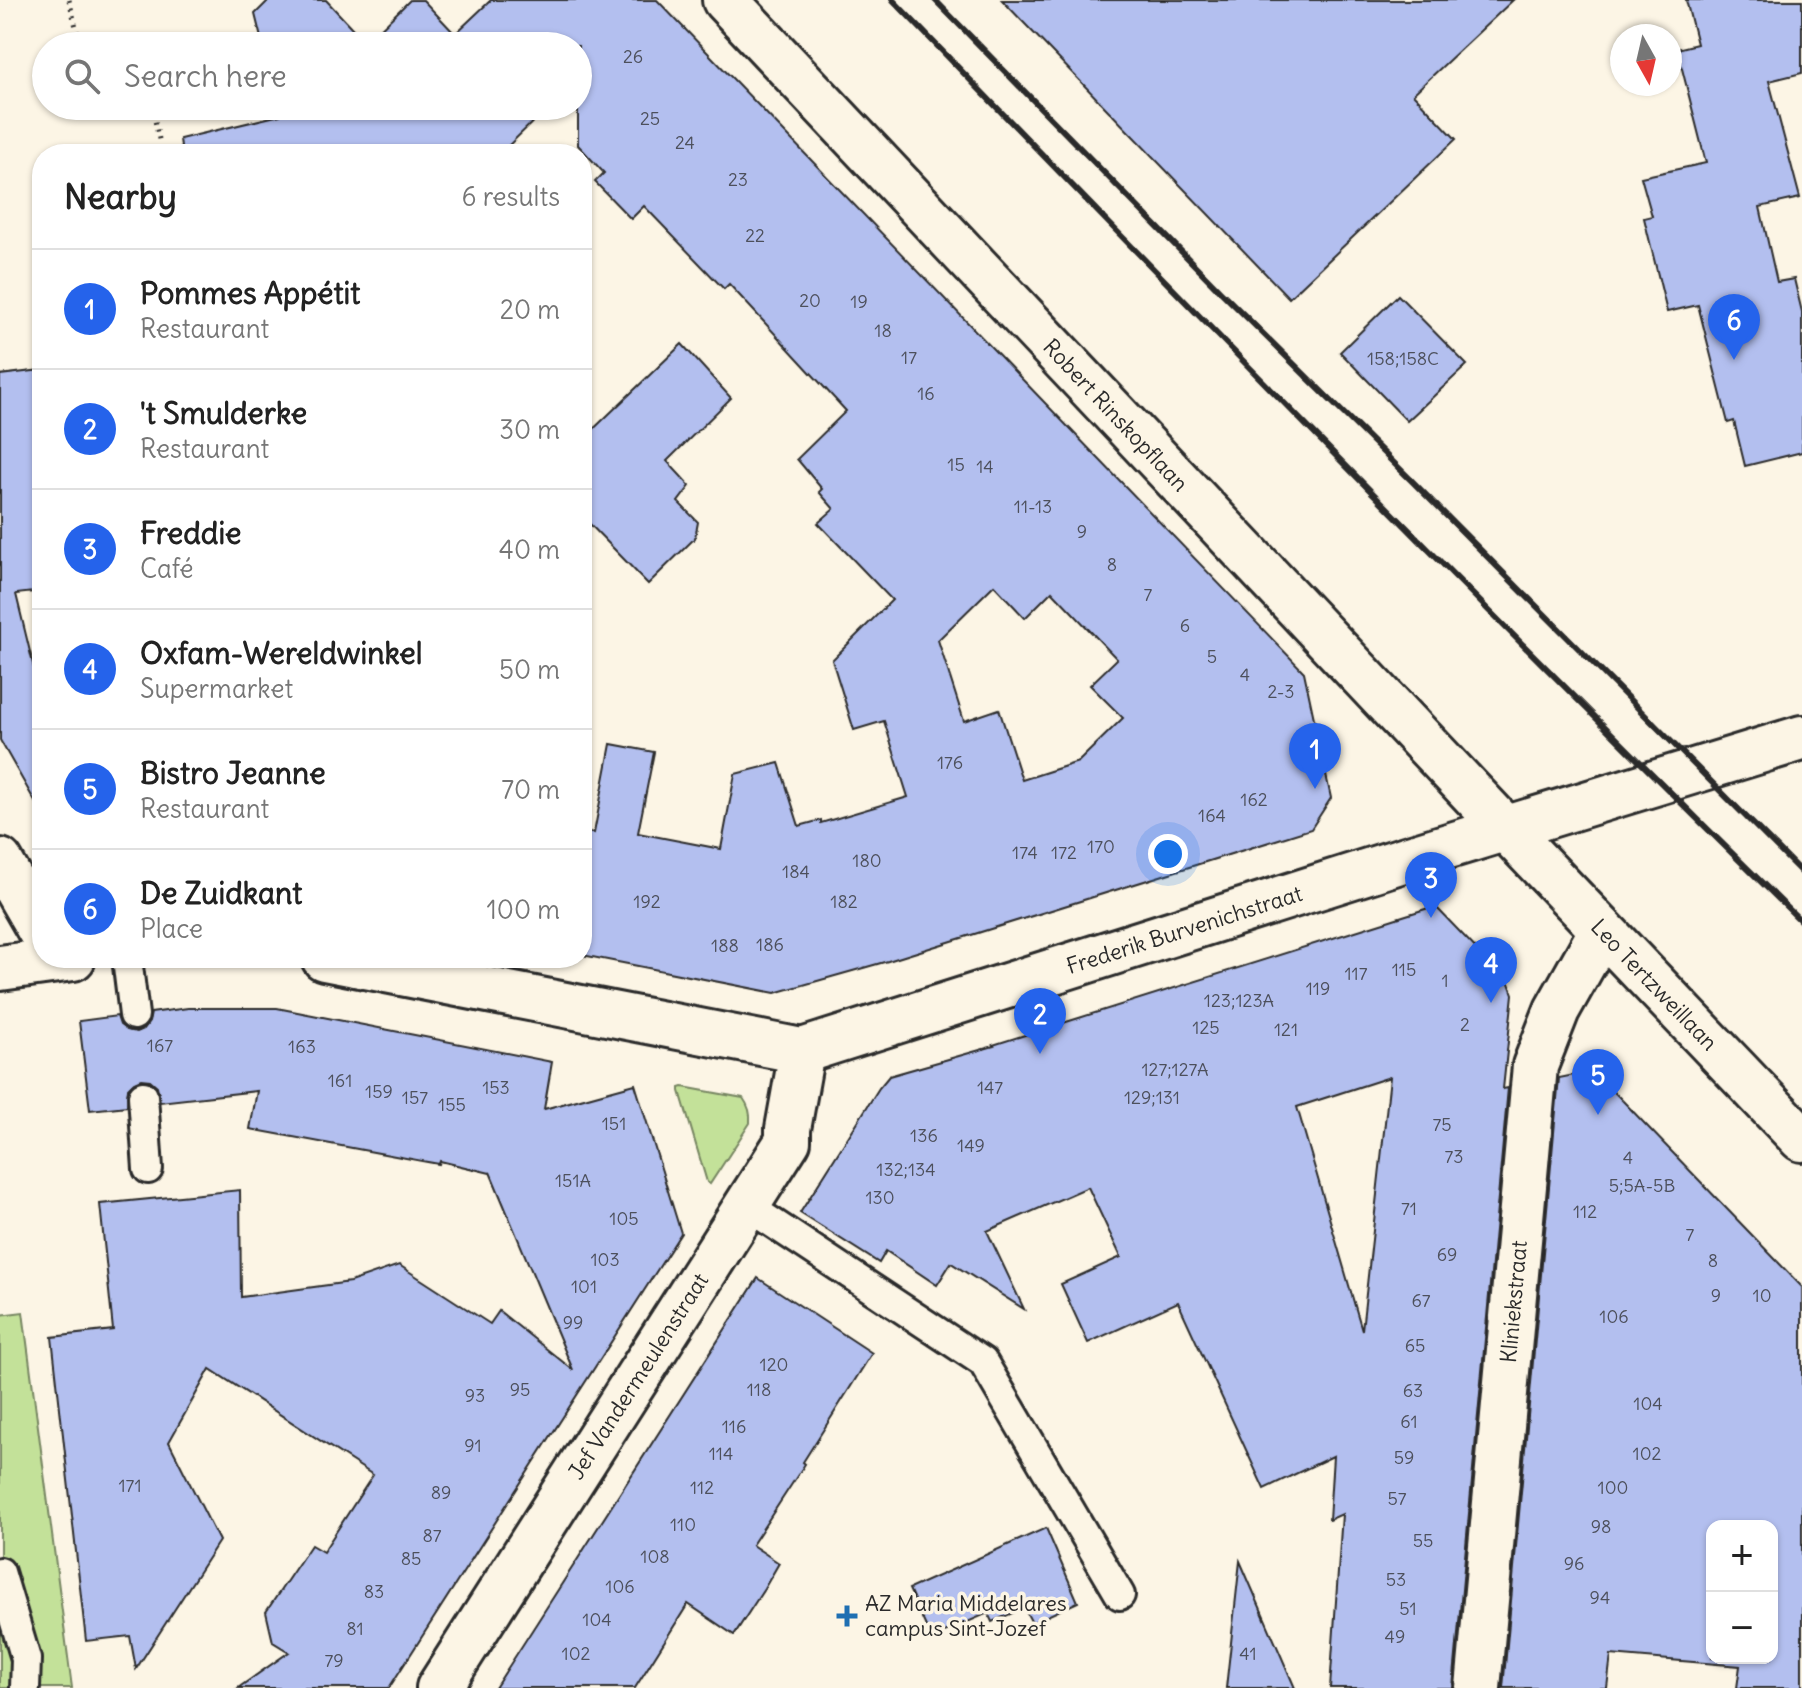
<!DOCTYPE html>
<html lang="en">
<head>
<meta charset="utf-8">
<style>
	:root { --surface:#fff; --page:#f2f2f2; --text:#222; --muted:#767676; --line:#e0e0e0; --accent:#2563eb }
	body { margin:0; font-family:Delius,sans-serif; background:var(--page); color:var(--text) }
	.controls { position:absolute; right:24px; bottom:24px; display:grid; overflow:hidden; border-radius:16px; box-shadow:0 2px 6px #0004 }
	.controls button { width:72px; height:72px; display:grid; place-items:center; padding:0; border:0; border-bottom:2px solid var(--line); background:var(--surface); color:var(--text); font:40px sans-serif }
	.compass { position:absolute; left:1610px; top:24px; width:72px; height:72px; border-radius:50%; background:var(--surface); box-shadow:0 2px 6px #0004; rotate:172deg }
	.you { position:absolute; left:1168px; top:854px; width:28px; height:28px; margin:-20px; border:6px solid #fff; border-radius:50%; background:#1a73e8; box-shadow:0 0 0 12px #1a73e833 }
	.badge { display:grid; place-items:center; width:52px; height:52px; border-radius:50%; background:var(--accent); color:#fff; font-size:26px; font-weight:700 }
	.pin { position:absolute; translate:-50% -66px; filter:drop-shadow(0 2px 4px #0008) }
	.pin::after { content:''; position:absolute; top:42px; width:28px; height:24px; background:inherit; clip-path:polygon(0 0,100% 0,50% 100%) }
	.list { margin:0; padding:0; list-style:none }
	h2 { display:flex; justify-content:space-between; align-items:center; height:104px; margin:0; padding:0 32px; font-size:34px }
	h2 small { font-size:26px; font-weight:400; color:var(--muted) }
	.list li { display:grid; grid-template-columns:52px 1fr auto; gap:24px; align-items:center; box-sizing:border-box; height:120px; padding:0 32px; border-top:2px solid var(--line) }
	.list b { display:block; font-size:30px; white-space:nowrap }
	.list p { margin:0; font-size:26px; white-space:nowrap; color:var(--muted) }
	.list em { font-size:26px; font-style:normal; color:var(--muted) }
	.icon { flex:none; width:44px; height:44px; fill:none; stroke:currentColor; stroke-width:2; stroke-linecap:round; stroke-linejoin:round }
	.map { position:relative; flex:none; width:1802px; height:1688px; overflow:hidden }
	.search { position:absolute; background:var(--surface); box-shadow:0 2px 6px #0004; left:32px; top:32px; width:560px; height:88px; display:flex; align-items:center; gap:20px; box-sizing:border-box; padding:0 28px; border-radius:44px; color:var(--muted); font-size:30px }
	.panel { position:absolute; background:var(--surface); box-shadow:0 2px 6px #0004; left:32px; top:144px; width:560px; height:824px; border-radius:32px }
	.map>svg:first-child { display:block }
	.green { fill:#c3e199; stroke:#778662; stroke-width:2 }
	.building { fill:#b3bfef; stroke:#2b2b2b; stroke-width:2; fill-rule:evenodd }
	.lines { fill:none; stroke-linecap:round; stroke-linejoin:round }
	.service-casing { stroke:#2b2b2b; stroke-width:34 }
	.minor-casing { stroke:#2b2b2b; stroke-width:50 }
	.tertiary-casing { stroke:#2b2b2b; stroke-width:50 }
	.path { stroke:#2b2b2b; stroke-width:5; stroke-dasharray:2 6; stroke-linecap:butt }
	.service { stroke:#fcf5e5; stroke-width:28 }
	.minor { stroke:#fcf5e5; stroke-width:44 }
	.tertiary { stroke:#fcf5e5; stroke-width:44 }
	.rail { stroke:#2b2b2b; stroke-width:6 }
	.poi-dot { fill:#1f6fb2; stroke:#fcf5e5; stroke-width:3 }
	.labels { text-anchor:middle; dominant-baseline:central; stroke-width:7; stroke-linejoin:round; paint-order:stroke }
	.number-label { font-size:18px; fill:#4d505c }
	.street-label { font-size:22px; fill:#2b2b2b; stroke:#fcf5e5 }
	.poi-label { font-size:22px; fill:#2b2b2b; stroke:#fcf5e5; text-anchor:start }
</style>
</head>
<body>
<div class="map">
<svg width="1802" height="1688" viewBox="0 0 1802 1688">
	<rect width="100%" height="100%" fill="#fcf5e5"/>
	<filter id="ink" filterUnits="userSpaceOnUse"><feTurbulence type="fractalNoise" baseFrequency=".0125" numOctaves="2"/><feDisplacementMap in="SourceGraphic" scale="16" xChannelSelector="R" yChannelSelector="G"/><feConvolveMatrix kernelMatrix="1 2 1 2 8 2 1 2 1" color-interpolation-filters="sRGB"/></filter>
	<g filter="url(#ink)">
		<g class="green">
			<path d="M 683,1087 L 743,1098 C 749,1106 751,1113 750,1123 L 710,1184 L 707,1182 L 680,1091 L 680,1088 Z"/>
			<path d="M 23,1312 L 72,1688 L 0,1688 L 0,1315 Z"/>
		</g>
		<g class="building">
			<path d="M 269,0 L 326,0 L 366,43 L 410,0 L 423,0 L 455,34 L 491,0 L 657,0 L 1304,672 L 1331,798 L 1311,829 L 888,961 L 775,993 L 582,955 L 582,831 L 594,833 L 611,744 L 654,752 L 638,833 L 721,849 L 735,774 L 779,763 L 799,826 L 821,820 L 821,823 L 908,797 L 884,721 L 854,730 L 832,660 L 892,600 L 818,523 L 834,509 L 819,492 L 822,489 L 797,459 L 846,411 L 729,284 L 724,289 L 644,206 L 631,219 L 595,182 L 604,173 L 578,145 L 578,46 L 263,46 L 255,14 ZM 994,585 L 1025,618 L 1052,591 L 1117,659 L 1090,685 L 1123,718 L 1078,762 L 1022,780 L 999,709 L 964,721 L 938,640 Z"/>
			<path d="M 1002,0 L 1513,0 L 1413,94 L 1456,139 L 1289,298 Z"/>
			<path d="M 1686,0 L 1802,0 L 1802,73 L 1769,81 L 1800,198 L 1760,207 L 1777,282 L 1794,279 L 1802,312 L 1802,452 L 1745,466 L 1734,421 L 1728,423 L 1698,305 L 1667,312 L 1644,218 L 1652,216 L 1641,177 L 1706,163 L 1677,49 L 1697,44 Z"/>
			<path d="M 278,106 L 549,106 L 500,154 L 182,154 L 180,139 L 280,115 Z"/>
			<path d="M 1398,295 L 1467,365 L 1407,421 L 1340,352 Z"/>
			<path d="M 682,344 L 731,398 L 667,461 L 690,486 L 678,502 L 698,522 L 695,538 L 648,584 L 582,516 L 582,440 Z"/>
			<path d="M 42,370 L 42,591 L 16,594 L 42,701 L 42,814 L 0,740 L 0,375 Z"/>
			<path d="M 1435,906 L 1509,983 L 1513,994 L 1503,1089 L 1508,1088 L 1453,1688 L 1330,1688 L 1342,1514 L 1329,1520 L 1333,1456 L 1264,1489 L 1178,1302 L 1088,1343 L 1061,1284 L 1121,1257 L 1088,1187 L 987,1231 L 1024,1309 L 951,1263 L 937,1285 L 886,1251 L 879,1263 L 800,1213 L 879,1088 L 889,1076 L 994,1046 L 993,1045 ZM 1390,1077 L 1362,1330 L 1297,1107 Z"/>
			<path d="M 188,1008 L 277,1008 L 552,1062 L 544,1109 L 635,1084 L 681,1233 L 389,1688 L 238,1688 L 289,1652 L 273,1642 L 266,1612 L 311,1545 L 323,1552 L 373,1475 L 210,1369 L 169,1442 L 219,1541 L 136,1669 L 130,1636 L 86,1641 L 52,1337 L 113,1330 L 100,1204 L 240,1190 L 241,1297 L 350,1282 L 399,1265 L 490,1324 L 499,1311 L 573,1370 L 490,1172 L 490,1173 L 440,1161 L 439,1164 L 422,1161 L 250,1129 L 257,1091 L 160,1102 L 157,1086 L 150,1080 L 141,1079 L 134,1082 L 128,1088 L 127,1106 L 90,1110 L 79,1021 L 117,1016 L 120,1025 L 127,1030 L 137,1032 L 144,1029 L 149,1022 L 151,1013 Z"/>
			<path d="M 1594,1071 L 1802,1287 L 1802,1688 L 1737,1688 L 1740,1666 L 1611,1655 L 1607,1688 L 1503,1688 L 1559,1078 ZM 1712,1526 L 1772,1526 L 1772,1658 L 1712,1658 Z"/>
			<path d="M 758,1278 L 872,1353 L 803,1462 L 805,1464 L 752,1545 L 779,1563 L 764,1589 L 734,1635 L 688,1604 L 635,1688 L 495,1688 Z"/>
			<path d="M 1046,1528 L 1078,1602 L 1032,1623 L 1024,1608 L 992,1622 L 988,1613 L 931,1638 L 909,1589 Z"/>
			<path d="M 1240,1561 L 1295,1688 L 1226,1688 Z"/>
		</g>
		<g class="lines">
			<defs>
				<g id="service">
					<path d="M 127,958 L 134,1015"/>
					<path d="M 143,1096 L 148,1169"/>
					<path d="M 747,1206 L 983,1362 L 1120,1595"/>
					<path d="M 0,1572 L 26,1659 L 25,1688"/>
				</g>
				<g id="minor">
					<path d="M 0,861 L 42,934"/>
					<path id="s1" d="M 324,958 L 802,1051 L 1406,859 L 1802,738"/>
					<path d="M 0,968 L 73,958"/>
					<path id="s2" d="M 439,1688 L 788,1141 L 788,1129 L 802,1051"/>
					<path id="s3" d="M 1478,1688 L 1535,1066 L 1557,1010 L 1602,930"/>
				</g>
				<g id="tertiary">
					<path id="s4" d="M 725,0 L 1506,829 L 1802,1139"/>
				</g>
			</defs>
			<use href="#service" class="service-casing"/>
			<use href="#minor" class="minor-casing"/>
			<use href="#tertiary" class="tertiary-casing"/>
			<g class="path">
				<path d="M 69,0 L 81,46"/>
				<path d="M 152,106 L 160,144"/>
			</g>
			<use href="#service" class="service"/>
			<use href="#minor" class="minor"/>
			<use href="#tertiary" class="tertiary"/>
			<g class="rail">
				<path d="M 893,0 C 1193,311 1494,620 1802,922"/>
				<path d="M 935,0 L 1220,291 L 1410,479 L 1802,873"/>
			</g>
		</g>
	</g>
	<path class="poi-dot" d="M843 1604h8v8h8v8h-8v8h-8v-8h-8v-8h8z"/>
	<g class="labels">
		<g class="number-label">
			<text x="633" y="56">26</text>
			<text x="650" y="118">25</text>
			<text x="685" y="142">24</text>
			<text x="738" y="179">23</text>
			<text x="755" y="235">22</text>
			<text x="810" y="300">20</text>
			<text x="859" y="301">19</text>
			<text x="883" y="330">18</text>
			<text x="909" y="357">17</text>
			<text x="1403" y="358">158;158C</text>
			<text x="926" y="393">16</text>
			<text x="956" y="464">15</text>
			<text x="985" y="466">14</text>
			<text x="1033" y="506">11-13</text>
			<text x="1082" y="531">9</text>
			<text x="1112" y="564">8</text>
			<text x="1148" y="594">7</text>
			<text x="1185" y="625">6</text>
			<text x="1212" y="656">5</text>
			<text x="1245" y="674">4</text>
			<text x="1281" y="691">2-3</text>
			<text x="950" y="762">176</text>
			<text x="1254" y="799">162</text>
			<text x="1212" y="815">164</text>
			<text x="1101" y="846">170</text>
			<text x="1025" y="852">174</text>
			<text x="1064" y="852">172</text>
			<text x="867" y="860">180</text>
			<text x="796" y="871">184</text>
			<text x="647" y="901">192</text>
			<text x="844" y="901">182</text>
			<text x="770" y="944">186</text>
			<text x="725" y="945">188</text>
			<text x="1404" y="969">115</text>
			<text x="1356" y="973">117</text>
			<text x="1445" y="980">1</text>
			<text x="1318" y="988">119</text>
			<text x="1239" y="1000">123;123A</text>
			<text x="1465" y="1024">2</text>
			<text x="1206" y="1027">125</text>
			<text x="1286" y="1029">121</text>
			<text x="160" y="1045">167</text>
			<text x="302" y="1046">163</text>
			<text x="1175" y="1069">127;127A</text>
			<text x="340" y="1080">161</text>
			<text x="496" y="1087">153</text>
			<text x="990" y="1087">147</text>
			<text x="379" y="1091">159</text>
			<text x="415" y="1097">157</text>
			<text x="1152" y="1097">129;131</text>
			<text x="452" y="1104">155</text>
			<text x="614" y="1123">151</text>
			<text x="1442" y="1124">75</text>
			<text x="924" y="1135">136</text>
			<text x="971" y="1145">149</text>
			<text x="1454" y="1156">73</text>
			<text x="1628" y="1157">4</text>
			<text x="906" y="1169">132;134</text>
			<text x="573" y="1180">151A</text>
			<text x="1642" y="1185">5;5A-5B</text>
			<text x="880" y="1197">130</text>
			<text x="1409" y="1208">71</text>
			<text x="1585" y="1211">112</text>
			<text x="624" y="1218">105</text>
			<text x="1690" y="1234">7</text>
			<text x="1447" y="1254">69</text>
			<text x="605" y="1259">103</text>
			<text x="1713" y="1260">8</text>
			<text x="584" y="1286">101</text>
			<text x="1716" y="1295">9</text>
			<text x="1762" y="1295">10</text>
			<text x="1421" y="1300">67</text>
			<text x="1614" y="1316">106</text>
			<text x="573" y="1322">99</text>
			<text x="1415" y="1345">65</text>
			<text x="774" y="1364">120</text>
			<text x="520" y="1389">95</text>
			<text x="759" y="1389">118</text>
			<text x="1413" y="1390">63</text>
			<text x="475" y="1395">93</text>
			<text x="1648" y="1403">104</text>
			<text x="1409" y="1421">61</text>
			<text x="734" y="1426">116</text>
			<text x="473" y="1445">91</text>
			<text x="721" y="1453">114</text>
			<text x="1647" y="1453">102</text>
			<text x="1404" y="1457">59</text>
			<text x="130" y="1485">171</text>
			<text x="702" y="1487">112</text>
			<text x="1613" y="1487">100</text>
			<text x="441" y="1492">89</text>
			<text x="1397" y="1498">57</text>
			<text x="683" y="1524">110</text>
			<text x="1601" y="1526">98</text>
			<text x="432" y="1535">87</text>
			<text x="1423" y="1540">55</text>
			<text x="655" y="1556">108</text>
			<text x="411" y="1558">85</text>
			<text x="1574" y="1563">96</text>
			<text x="1396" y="1579">53</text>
			<text x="620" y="1586">106</text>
			<text x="374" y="1591">83</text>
			<text x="1600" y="1597">94</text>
			<text x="1408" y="1608">51</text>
			<text x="597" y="1619">104</text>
			<text x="355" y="1628">81</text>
			<text x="1395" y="1636">49</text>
			<text x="576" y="1653">102</text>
			<text x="1248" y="1653">41</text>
			<text x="334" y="1660">79</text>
		</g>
		<g class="street-label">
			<text stroke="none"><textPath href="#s4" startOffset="570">Robert Rinskopflaan</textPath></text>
			<text stroke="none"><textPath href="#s1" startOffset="888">Frederik Burvenichstraat</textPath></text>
			<text stroke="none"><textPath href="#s4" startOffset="1354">Leo Tertzweillaan</textPath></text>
			<text stroke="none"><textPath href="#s3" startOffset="388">Kliniekstraat</textPath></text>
			<text stroke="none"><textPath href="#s2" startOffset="370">Jef Vandermeulenstraat</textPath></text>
		</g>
		<g class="poi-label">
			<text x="865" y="1603">AZ Maria Middelares<tspan x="865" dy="25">campus Sint-Jozef</tspan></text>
		</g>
	</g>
</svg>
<div class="controls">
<button>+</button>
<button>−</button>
</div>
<svg class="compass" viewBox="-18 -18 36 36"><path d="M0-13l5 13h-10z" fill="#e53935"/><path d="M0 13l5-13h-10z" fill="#767676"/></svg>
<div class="you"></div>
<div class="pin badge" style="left:1315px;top:789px">1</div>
<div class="pin badge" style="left:1040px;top:1054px">2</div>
<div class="pin badge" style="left:1431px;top:918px">3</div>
<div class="pin badge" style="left:1491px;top:1003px">4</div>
<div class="pin badge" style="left:1598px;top:1115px">5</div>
<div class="pin badge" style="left:1734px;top:360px">6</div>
<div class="search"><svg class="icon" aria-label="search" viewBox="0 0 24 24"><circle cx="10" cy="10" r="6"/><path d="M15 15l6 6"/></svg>Search here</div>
<section class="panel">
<h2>Nearby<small>6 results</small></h2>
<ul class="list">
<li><span class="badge">1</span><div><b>Pommes Appétit</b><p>Restaurant</p></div><em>20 m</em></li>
<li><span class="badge">2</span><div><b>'t Smulderke</b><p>Restaurant</p></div><em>30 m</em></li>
<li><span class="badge">3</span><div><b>Freddie</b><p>Café</p></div><em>40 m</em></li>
<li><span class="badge">4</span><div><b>Oxfam-Wereldwinkel</b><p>Supermarket</p></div><em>50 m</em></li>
<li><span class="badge">5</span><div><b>Bistro Jeanne</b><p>Restaurant</p></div><em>70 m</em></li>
<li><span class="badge">6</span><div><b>De Zuidkant</b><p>Place</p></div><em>100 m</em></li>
</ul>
</section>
</div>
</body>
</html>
